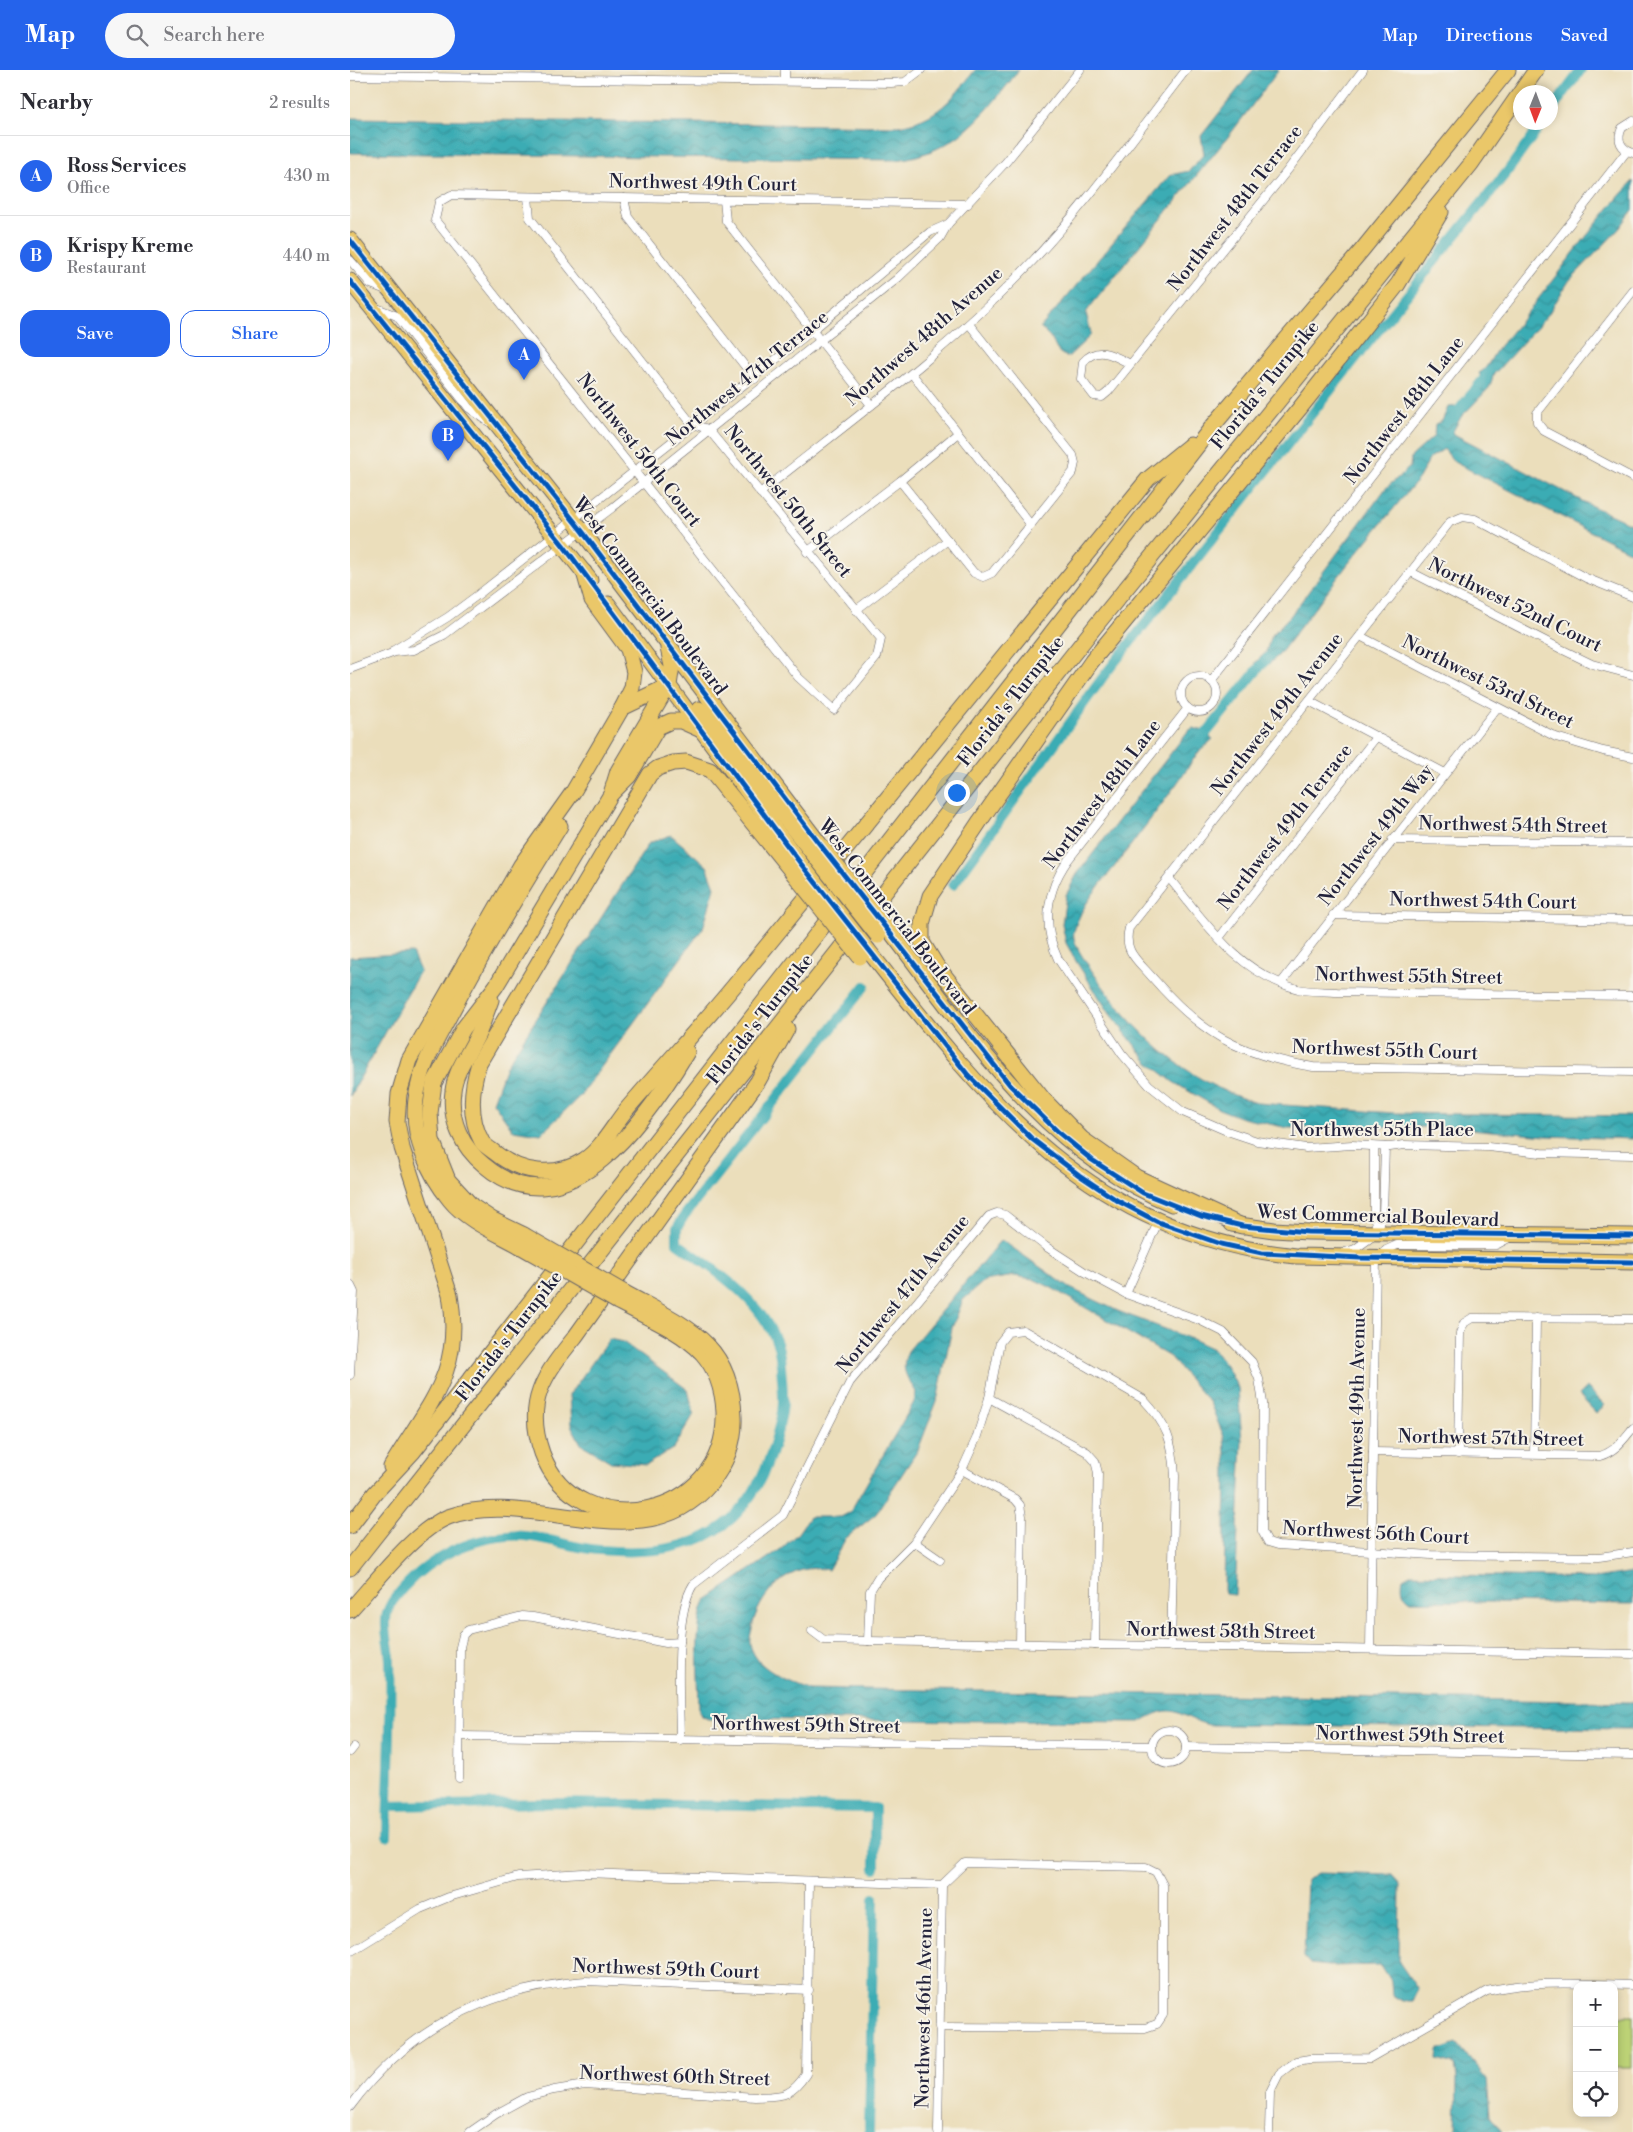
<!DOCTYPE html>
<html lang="en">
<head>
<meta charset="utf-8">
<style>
	:root { --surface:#fff; --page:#f7f7f7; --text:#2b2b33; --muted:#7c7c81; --line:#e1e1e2; --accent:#2563eb }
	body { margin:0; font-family:"Libre Bodoni",serif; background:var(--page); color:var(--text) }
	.controls { position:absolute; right:15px; bottom:15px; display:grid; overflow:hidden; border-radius:10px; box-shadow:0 2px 8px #0003 }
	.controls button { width:45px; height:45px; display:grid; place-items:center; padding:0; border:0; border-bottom:1px solid var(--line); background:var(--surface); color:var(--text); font:25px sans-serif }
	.compass { position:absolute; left:1163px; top:15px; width:45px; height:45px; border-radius:50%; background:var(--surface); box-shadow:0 2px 8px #0003; rotate:181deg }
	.you { position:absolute; left:606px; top:722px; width:18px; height:18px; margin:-12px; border:4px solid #fff; border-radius:50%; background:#1a73e8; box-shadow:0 0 0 8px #1a73e833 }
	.badge { display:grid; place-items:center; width:32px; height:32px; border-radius:50%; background:var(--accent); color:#fff; font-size:16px; font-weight:700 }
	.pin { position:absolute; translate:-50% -41px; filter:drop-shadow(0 1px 2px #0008) }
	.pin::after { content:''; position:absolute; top:26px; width:18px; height:15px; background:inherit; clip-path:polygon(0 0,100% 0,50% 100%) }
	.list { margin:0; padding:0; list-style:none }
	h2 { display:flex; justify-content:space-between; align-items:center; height:65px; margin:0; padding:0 20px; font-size:21px }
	h2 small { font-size:16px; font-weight:400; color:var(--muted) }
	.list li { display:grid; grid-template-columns:32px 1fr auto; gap:15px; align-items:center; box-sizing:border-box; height:80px; padding:0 20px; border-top:1px solid var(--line) }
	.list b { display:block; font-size:19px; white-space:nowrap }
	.list p { margin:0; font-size:16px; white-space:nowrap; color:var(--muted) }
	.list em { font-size:16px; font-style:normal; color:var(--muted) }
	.actions { display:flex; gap:10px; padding:15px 20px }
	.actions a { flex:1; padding:11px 0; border:1px solid var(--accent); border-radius:15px; text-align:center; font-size:18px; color:var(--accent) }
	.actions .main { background:var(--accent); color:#fff }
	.icon { flex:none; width:28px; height:28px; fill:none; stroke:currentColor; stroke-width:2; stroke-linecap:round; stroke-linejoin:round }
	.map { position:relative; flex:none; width:1283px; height:2062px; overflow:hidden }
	header { display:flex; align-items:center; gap:30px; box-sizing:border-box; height:70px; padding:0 25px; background:var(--accent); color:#fff }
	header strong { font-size:24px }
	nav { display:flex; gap:28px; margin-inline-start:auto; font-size:18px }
	.search { width:350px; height:45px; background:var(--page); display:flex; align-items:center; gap:12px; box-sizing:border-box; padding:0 18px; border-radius:28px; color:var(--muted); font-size:19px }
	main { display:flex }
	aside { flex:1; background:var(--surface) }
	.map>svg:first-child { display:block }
	.green { fill:#bcd276; stroke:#6f7a58 }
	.water { fill:url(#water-waves); stroke:#2e6778 }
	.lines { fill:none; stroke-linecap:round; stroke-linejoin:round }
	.canal { stroke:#3bacb4; stroke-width:10 }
	.street-casing { stroke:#686468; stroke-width:9 }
	.highway-casing { stroke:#686468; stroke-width:17 }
	.street { stroke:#fff; stroke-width:8 }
	.highway { stroke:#eac769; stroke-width:15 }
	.highway-bridge-casing { stroke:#686468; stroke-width:17; stroke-linecap:butt }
	.highway-bridge { stroke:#eac769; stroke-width:15 }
	.cycleway-casing { stroke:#f7f3e8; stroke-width:8 }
	.cycleway { stroke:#0057b8; stroke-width:5 }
	.labels { text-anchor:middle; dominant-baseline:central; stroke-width:4; stroke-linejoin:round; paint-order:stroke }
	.street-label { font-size:19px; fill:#22223b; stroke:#f7f3e8 }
</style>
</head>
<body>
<header>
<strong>Map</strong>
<div class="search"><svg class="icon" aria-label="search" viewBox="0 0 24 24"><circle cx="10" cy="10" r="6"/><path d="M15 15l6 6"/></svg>Search here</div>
<nav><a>Map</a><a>Directions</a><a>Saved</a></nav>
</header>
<main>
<aside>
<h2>Nearby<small>2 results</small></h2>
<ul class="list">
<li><span class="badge">A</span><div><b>Ross Services</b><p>Office</p></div><em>430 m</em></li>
<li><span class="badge">B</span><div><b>Krispy Kreme</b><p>Restaurant</p></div><em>440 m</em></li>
</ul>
<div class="actions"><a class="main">Save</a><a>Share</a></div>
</aside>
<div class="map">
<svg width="1283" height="2062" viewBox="0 0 1283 2062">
	<defs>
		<pattern id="water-waves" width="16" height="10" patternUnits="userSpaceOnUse" patternTransform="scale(1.25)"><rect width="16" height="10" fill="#3bacb4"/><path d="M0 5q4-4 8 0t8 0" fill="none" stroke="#318c94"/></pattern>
	</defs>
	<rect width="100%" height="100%" fill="#f7f3e8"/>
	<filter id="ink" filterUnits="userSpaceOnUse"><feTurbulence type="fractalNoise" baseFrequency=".02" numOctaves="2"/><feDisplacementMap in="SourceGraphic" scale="10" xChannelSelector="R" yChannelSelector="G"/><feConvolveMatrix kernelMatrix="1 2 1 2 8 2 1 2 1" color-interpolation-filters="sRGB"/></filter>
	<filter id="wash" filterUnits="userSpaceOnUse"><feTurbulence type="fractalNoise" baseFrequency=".0096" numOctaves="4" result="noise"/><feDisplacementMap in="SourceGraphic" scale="20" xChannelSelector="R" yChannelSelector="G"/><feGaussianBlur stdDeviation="1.12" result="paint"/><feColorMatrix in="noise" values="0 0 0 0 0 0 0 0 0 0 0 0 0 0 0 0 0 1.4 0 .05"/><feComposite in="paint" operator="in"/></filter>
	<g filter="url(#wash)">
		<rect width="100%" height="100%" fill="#ebdebb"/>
		<rect class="green" x="1264" y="1946" width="19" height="52"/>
		<g class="water">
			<path d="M 625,0 L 669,0 C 633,46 608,82 546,90 L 0,83 L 0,48 L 548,56 C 588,49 601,30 625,0 Z"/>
			<path d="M 903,0 L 929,0 L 878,67 L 740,237 L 736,243 L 741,263 L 739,267 L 718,287 C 706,283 707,279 702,270 C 700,266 694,261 690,258 L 820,105 L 839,101 L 854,84 L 851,66 Z"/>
			<path d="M 1283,111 L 1283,140 L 1269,159 L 1219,211 L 1197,246 L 1144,304 L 1139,318 L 1111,347 L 1102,363 L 1240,435 L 1283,455 L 1283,483 L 1104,392 L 1094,379 L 1080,388 L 1069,408 L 998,494 L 929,585 L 911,600 L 905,593 L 916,582 L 921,566 L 941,545 L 1036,418 L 1060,397 L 1061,387 L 1084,366 L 1085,354 L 1092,351 L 1098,337 L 1115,336 L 1135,315 L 1129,303 C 1138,299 1142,285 1149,277 C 1196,223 1234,164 1283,111 Z"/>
			<path d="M 843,658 L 854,661 L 863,669 L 847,684 C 823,721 795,756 769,791 C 752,813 732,833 724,861 C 721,873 736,891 742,901 C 784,962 835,1012 907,1033 L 1043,1043 L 1283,1046 L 1283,1069 L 1196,1066 L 1098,1057 L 938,1058 L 892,1048 L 869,1039 L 823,1012 L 798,992 L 760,944 L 727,893 L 716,873 L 712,854 L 716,825 L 727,804 L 838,661 Z"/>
			<path d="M 321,765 L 357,796 L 365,817 L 353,858 L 230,1026 L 191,1064 L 163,1060 L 143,1032 L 156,996 L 299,773 Z"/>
			<path d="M 62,883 L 70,901 L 0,1026 L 0,887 Z"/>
			<path d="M 653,1171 L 720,1218 L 768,1241 L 844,1270 L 863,1279 L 876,1295 L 888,1318 L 892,1371 L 885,1525 L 875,1524 L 874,1520 L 876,1398 L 874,1367 L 860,1333 L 820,1287 L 700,1217 L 683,1209 L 664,1206 L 634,1211 L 613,1230 L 602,1258 L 587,1331 L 568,1380 L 526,1444 L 496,1468 L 478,1500 C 442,1490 407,1525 402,1559 C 401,1563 399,1570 400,1574 C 406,1600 437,1610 459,1618 L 1283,1632 L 1283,1659 L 859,1655 C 824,1646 827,1630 790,1652 L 358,1649 L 351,1646 L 349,1641 C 349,1614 343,1552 356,1530 L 431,1479 L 448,1463 L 459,1447 L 491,1447 L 500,1442 L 564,1332 L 566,1322 C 556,1306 550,1299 558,1281 L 649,1172 Z"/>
			<path d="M 259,1269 L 273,1272 L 338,1320 L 344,1344 L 324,1378 L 296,1395 L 261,1392 L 231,1374 L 221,1355 L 219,1325 Z"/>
			<path d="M 1237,1317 L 1255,1335 L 1246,1343 L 1229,1325 Z"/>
			<path d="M 1283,1502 L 1283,1534 L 1061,1531 C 1052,1526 1051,1517 1053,1508 L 1060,1504 L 1245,1508 Z"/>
			<path d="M 967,1803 L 1042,1805 L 1050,1814 L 1049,1892 L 1068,1920 L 1062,1931 L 1052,1931 L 1042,1925 L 1041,1911 L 1031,1895 L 979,1896 L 960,1894 L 954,1887 L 957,1810 Z"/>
			<path d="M 1107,1973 L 1137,2009 L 1140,2045 L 1152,2062 L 1106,2062 L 1107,2009 L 1105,1995 L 1087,1990 L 1088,1980 Z"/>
		</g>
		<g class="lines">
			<g class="canal">
				<path d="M 1200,42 L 1231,0"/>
				<path d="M 1103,347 L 1139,302"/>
				<path d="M 849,672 L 917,588"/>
				<path d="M 603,815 L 753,607 L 1007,287 L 1157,102 L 1193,52"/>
				<path d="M 38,1736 L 202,1733 L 525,1738 L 525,1798"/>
				<path d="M 37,1767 C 38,1709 42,1650 40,1592 C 40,1578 35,1564 36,1550 C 36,1544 39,1537 42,1532 C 69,1494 111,1470 157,1466 C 188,1463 220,1478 250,1480 C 360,1490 411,1449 432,1342 C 434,1331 433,1320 432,1309 C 431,1299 431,1286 428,1276 C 412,1230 365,1200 327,1173 L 327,1158 L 334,1146 L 515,916"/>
				<path d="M 519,2062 L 524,1828"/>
			</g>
		</g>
	</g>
	<g filter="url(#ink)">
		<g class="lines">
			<defs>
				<g id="street">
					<path d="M 0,6 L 541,13 L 555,12 L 571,0"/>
					<path d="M 435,11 L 435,0"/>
					<path d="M 1283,51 L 1272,58 C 1266,70 1271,79 1283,83"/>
					<path d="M 178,127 L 180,148 L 342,354 L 358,359 L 531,569 L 527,587 L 484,640 L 448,607 L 85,150 L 89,132 L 101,125 L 618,134"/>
					<path d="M 274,128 L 278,147 L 405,309"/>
					<path d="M 374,130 L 376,151 L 521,335"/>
					<path d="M 0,190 L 21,214 L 36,220"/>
					<path d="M 1283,221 L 1187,343 L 1187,352 L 1194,361 L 1283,408"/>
					<path d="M 24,237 L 47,246 L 119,338 L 139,352"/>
					<path d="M 780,294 C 763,285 748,275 733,292 L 731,309 L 744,326 L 752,327 L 758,322 L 937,101 L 1013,0"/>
					<path d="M 562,304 L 681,455"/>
					<path d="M 550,411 L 624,503 L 633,507 L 642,503 L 723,402 L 725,393 L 723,385 L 619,254"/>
					<path d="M 410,423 C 499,352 592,285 671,203 C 732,141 783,68 836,0"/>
					<path d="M 457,482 L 550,411 L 608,363"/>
					<path d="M 1061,502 L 1211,579 L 1242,594 L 1283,605"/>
					<path d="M 1283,527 L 1236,508 L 1125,449 L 1112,447 L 1100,452 L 779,858 C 773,881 787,890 801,906 C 852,965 887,984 963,997 L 1283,1002"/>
					<path d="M 506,540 L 598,470"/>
					<path d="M 1010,566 L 1206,667 L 1253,681 L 1283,687"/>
					<path d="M 44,580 L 98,547 L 129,524 L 463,260 L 580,162 L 598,154"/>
					<path d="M 0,599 L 45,582 L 64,580 L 94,565 L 262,438 L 548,208 L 590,168 L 598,154 L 656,92 L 730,0"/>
					<circle cx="849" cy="624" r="18"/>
					<path d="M 861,611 L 1277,81"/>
					<path d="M 959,631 L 1095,703"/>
					<path d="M 838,638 L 718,790 C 696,821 692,855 708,889 L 772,984 L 799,1015 L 833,1042 L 877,1061 L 907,1071 L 956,1078 L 1002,1075 L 1040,1077 L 1054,1075 L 1138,1077 L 1191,1083 L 1283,1085"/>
					<path d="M 1042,770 L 1283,773"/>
					<path d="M 819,808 C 858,855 886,902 948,919 C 960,922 975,921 987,922 L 1283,926"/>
					<path d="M 983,845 L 1283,850"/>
					<path d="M 869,868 L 1027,666"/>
					<path d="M 931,913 L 1147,638"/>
					<path d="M 1024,1077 L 1024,1144 L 1027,1161"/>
					<path d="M 1027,1163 L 1033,1144 L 1035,1077"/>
					<path d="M 995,1182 L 1005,1179 L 1026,1164"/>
					<path d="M 0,1214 L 4,1222 L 0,1305"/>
					<path d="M 776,1224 L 808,1152"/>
					<path d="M 639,1328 L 737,1382 L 745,1391 L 748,1403 L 745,1575"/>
					<path d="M 1023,1382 L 1250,1386 C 1266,1381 1273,1370 1283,1358"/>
					<path d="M 1108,1384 L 1110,1263 L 1114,1253 L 1122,1248 L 1283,1249"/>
					<path d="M 1184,1384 L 1186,1248"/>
					<path d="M 612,1400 L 665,1429 L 670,1435 L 672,1446 L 670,1574"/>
					<path d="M 564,1472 L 590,1490"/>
					<path d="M 462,1561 L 474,1570 L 518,1571 L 1283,1584"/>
					<path d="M 518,1571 L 520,1521 L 528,1508 L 564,1472 L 612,1400 L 626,1369 L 639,1328 L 650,1272 L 658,1262 L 673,1260 L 793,1329 C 817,1354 823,1372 825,1406 L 821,1577"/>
					<path d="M 1020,1579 L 1026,1188 L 1036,1180 L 1047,1175 L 1146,1175 L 1159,1168"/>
					<circle cx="819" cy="1677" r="17"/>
					<path d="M 110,1666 L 802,1676"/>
					<path d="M 330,1670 C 330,1631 323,1547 343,1515 L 433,1445 L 500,1312 L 639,1146 L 647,1143 L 655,1145 L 695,1176 L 735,1202 L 776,1224 L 849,1250 L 873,1262 L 902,1292 L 909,1309 L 913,1333 L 912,1461 L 918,1472 L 928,1475 L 1081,1485 L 1249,1487 L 1283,1482"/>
					<path d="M 836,1677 L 1283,1685"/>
					<path d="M 0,1682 L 4,1677"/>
					<path d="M 109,1708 L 110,1577 L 113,1565 L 118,1560 L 172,1546 L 183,1547 L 316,1573 L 330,1572"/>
					<path d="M 0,1882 L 70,1839 L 99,1827 L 168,1807 L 233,1803 L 592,1815"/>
					<path d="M 589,1957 L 795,1958 L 807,1954 L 813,1945 L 813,1815 L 806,1802 L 796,1797 L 615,1793 L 592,1815"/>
					<path d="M 0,2037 C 58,1958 138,1918 235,1911 L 459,1920"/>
					<path d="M 120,2062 L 146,2044 L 177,2027 L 204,2020 L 235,2015 L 405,2027 C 432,2026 440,2028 456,2004 L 459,1812"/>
					<path d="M 588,2062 L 592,1815"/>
					<path d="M 919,2062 L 920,2022 L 929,2004 L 938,1997 L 947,1991 L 959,1989 L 1020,1988 L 1137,1921 C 1186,1910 1233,1914 1283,1915"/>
				</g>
				<g id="highway">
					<path d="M 0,170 L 232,461 L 468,772"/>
					<path d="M 0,211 L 240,510"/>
					<path d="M 258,534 L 451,794"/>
					<path d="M 272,638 L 318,616"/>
					<path d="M 349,639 L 461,781"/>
					<path d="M 262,723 L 279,706 L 308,657 L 321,651 L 331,651 L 351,660"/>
					<path d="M 443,803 L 360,700 L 336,692 L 323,693 L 308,698 L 300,704 L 129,993 C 121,1019 118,1047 132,1072 C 135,1076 140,1079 144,1082 C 171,1104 205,1108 234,1090 C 252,1078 263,1056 276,1040 C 315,994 356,951 393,905 C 528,739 663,574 798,409 L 840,375"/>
					<path d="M 537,857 C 618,962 694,1082 822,1134"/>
					<path d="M 518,880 C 637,1032 740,1165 946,1186 L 1283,1192"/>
					<path d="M 141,930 C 137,941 133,952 129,962 C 120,982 105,1000 103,1021 C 99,1050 112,1077 134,1095 C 218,1167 299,1045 337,982"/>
					<path d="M 882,1154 L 924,1160 L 958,1162 L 1283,1166"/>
					<path d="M 892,1156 L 786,1107 L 732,1069 L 693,1029 L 586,895 L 572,872 L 572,854 L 580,826 L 630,751 L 742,591 L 950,338 L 1048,214 L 1091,142"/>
					<path d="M 174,1165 L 143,1150 L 122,1136 L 98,1110 L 82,1070 L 80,1043 L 84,1013 L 113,959 L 146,916 L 261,724 L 268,701 L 319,615 L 322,596 L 318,578"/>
					<path d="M 170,1176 C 147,1163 117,1151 100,1130 C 78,1103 61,1066 66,1029 C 70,996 88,968 103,939 C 136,876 173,816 210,756"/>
					<path d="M 268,1232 C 296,1247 330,1260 352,1283 C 366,1299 373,1321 374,1342 C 378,1449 227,1479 192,1383 C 174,1332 194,1305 225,1267 L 408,1011 L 437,959"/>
					<path d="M 41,1397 C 77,1335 114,1303 100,1225 L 52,1078 L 47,1052 L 49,1024 L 59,990 L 171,795 L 223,722 L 272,638 L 282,618 L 284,602 L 278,579 L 242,530 L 234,502"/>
					<path d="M 0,1456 L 25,1423 L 63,1382 L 862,357 L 1012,180 L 1158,0"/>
					<path d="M 0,1498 L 747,554 L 1121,94 L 1186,0"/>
					<path d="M 0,1540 C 25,1513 65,1460 98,1447 C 181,1416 295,1494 361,1413 C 376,1394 385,1371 384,1347 C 382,1271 333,1255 275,1223"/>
				</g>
			</defs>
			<use href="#street" class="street-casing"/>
			<use href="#highway" class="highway-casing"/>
			<use href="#street" class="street"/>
			<use href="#highway" class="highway"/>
			<defs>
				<g id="highway-bridge">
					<path d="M 468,772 L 537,857"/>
					<path d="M 461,781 L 528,866"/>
					<path d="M 451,794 L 518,880"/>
					<path d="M 443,803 L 510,887"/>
					<path d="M 174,1165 L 275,1223"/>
					<path d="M 170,1176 L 268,1232"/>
				</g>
			</defs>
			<use href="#highway-bridge" class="highway-bridge-casing"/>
			<use href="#highway-bridge" class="highway-bridge"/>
			<defs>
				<g id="cycleway">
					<path d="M 0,170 L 232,461 L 468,772 L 660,1015 L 708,1062 L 742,1090 L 793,1123 L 851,1146 L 892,1156 L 958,1162 L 1283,1166"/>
					<path d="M 0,211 L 213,475 L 451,794 L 618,1005 L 682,1069 L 729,1105 L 768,1131 L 808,1152 L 871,1174 L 912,1183 L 1010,1188 L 1283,1192"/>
				</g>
			</defs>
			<use href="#cycleway" class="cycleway-casing"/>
			<use href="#cycleway" class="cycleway"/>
		</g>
	</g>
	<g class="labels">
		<g class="street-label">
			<text transform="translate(353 113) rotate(1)">Northwest 49th Court</text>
			<text transform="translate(885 138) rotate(-52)">Northwest 48th Terrace</text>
			<text transform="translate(574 266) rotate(-41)">Northwest 48th Avenue</text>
			<text transform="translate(397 308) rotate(-39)">Northwest 47th Terrace</text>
			<text transform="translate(915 315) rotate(-51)">Florida's Turnpike</text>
			<text transform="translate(1054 340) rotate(-52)">Northwest 48th Lane</text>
			<text transform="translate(289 380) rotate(52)">Northwest 50th Court</text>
			<text transform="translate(438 431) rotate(51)">Northwest 50th Street</text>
			<text transform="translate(300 526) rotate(53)">West Commercial Boulevard</text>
			<text transform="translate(1165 535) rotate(26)">Northwest 52nd Court</text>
			<text transform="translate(1138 612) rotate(26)">Northwest 53rd Street</text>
			<text transform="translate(661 631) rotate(-52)">Florida's Turnpike</text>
			<text transform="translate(927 644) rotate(-52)">Northwest 49th Avenue</text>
			<text transform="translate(752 724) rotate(-53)">Northwest 48th Lane</text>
			<text transform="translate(1163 755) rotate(1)">Northwest 54th Street</text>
			<text transform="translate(935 757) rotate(-52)">Northwest 49th Terrace</text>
			<text transform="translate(1026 765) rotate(-52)">Northwest 49th Way</text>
			<text transform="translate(1133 831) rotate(1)">Northwest 54th Court</text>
			<text transform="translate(547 847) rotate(52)">West Commercial Boulevard</text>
			<text transform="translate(1059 906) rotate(1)">Northwest 55th Street</text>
			<text transform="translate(410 949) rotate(-52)">Florida's Turnpike</text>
			<text transform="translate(1035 980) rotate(2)">Northwest 55th Court</text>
			<text x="1032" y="1060">Northwest 55th Place</text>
			<text transform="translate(1028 1146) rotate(2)">West Commercial Boulevard</text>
			<text transform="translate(553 1224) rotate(-51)">Northwest 47th Avenue</text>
			<text transform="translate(159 1266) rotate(-52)">Florida's Turnpike</text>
			<text transform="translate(1007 1338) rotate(-89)">Northwest 49th Avenue</text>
			<text transform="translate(1141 1368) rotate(1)">Northwest 57th Street</text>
			<text transform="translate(1026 1463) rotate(3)">Northwest 56th Court</text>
			<text transform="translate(871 1561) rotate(1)">Northwest 58th Street</text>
			<text transform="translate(456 1655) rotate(1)">Northwest 59th Street</text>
			<text transform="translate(1060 1665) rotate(1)">Northwest 59th Street</text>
			<text transform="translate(316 1899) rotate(2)">Northwest 59th Court</text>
			<text transform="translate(574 1938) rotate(-89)">Northwest 46th Avenue</text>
			<text transform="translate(325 2006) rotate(2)">Northwest 60th Street</text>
		</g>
	</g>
</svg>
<div class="controls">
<button>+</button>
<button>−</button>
<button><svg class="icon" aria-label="locate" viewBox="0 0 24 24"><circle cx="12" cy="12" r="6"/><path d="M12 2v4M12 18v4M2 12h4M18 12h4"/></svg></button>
</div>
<svg class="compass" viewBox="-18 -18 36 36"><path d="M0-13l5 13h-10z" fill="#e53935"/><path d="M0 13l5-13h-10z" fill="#7c7c81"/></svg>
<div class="you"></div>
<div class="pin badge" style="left:174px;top:310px">A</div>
<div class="pin badge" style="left:98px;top:391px">B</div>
</div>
</main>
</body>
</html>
